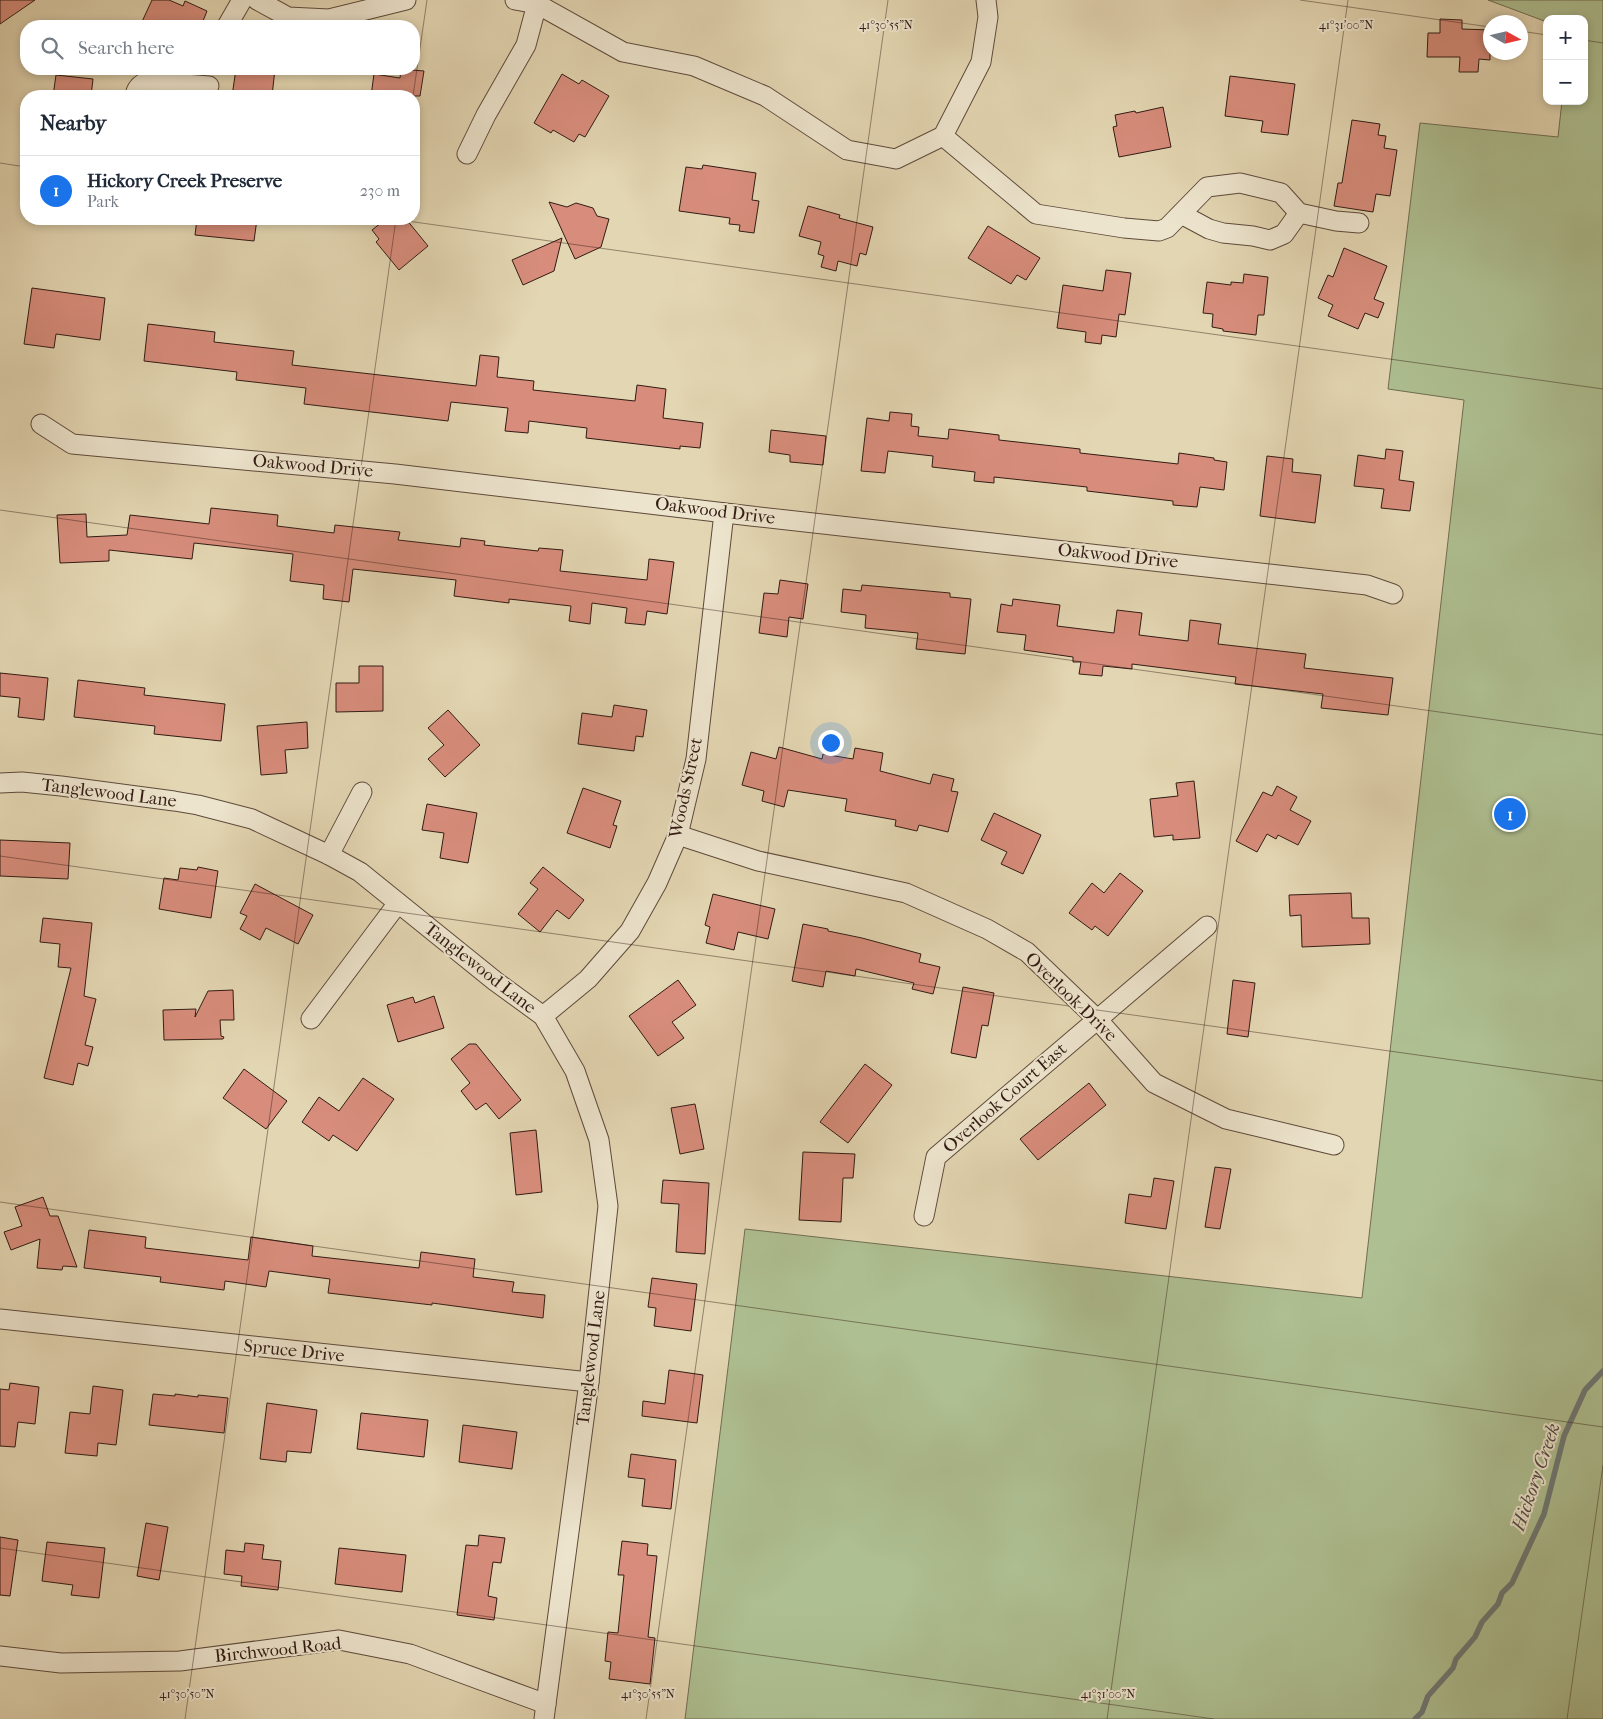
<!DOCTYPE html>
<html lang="en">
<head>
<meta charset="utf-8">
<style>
	:root { --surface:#fff; --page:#f6f6f7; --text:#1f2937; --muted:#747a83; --line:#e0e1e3; --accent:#1a73e8 }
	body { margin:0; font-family:"IM FELL French Canon",serif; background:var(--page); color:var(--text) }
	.controls { position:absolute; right:15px; top:15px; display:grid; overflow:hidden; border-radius:10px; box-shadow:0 2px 8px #0003 }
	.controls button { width:45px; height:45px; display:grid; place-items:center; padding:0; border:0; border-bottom:1px solid var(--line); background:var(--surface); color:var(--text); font:25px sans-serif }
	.compass { position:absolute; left:1483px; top:15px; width:45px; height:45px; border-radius:50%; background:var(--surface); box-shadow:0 2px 8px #0003; rotate:98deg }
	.you { position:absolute; left:830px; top:742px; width:18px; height:18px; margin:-12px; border:4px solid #fff; border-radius:50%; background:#1a73e8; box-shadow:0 0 0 8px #1a73e833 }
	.badge { display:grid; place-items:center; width:32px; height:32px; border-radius:50%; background:var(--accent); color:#fff; font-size:16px; font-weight:700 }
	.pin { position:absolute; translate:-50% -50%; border:2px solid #fff; box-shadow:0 1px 5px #0006 }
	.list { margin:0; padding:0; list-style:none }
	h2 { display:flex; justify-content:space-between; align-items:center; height:65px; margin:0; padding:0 20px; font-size:21px }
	h2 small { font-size:16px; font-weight:400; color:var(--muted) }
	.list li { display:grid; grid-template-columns:32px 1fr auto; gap:15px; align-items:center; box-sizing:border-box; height:70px; padding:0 20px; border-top:1px solid var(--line) }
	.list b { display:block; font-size:19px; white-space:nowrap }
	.list p { margin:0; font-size:16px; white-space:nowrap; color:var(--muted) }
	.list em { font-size:16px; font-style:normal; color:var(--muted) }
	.icon { flex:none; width:28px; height:28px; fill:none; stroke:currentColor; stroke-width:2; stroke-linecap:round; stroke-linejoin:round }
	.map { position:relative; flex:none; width:1603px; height:1719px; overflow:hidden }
	.search { position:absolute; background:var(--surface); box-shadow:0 2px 8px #0003; left:20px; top:20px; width:400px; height:55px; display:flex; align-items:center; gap:12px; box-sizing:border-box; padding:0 18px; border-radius:20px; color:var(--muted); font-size:19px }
	.panel { position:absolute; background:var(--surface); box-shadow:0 2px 8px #0003; left:20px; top:90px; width:400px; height:135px; border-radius:20px }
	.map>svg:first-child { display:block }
	.green { fill:#aebf91; stroke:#706d52 }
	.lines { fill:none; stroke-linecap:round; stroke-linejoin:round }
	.stream { stroke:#6f7975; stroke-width:5.5 }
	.building { fill:#d88d7c; stroke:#321b13 }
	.minor-casing { stroke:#5e4a3b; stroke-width:21 }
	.minor { stroke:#ede4cd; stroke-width:19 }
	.ticks { fill:none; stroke:#321b13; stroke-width:1; stroke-opacity:0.45 }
	.labels { text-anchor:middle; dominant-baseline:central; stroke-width:4; stroke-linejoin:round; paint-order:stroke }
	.street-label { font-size:18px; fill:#321b13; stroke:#ede4cd }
	.water-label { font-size:19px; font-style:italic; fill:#514a44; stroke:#ede4cd }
	.ticks-label { font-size:12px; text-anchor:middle; fill:#321b13; stroke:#ede4cd; stroke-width:4; stroke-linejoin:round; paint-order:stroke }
</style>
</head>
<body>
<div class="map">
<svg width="1603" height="1719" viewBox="0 0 1603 1719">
	<rect width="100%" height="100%" fill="#e3d6b2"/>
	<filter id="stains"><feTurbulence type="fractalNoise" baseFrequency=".004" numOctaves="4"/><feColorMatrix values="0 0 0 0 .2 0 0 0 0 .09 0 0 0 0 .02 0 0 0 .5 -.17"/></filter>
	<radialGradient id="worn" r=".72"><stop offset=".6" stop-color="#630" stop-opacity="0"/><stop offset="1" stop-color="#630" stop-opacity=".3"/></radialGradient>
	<path class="green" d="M 1488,0 L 1603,0 L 1603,1719 L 685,1719 L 745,1229 L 1362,1298 L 1464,400 L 1388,389 L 1420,123 L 1558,137 L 1562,101 L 1584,101 L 1584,19 L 1547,19 L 1547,22 Z"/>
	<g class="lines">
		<path class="stream" d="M 1415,1719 L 1422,1712 L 1428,1696 L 1453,1668 L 1456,1659 L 1475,1637 L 1482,1622 L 1498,1604 L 1502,1593 L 1512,1583 L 1544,1514 L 1564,1436 L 1585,1390 L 1603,1371"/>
	</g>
	<g class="building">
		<path d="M 0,0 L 35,0 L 0,24 Z"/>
		<path d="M 152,0 L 169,0 L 183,6 L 185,1 L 207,11 L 201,26 L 140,26 Z"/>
		<path d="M 1440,19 L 1462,20 L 1462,29 L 1490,30 L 1490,60 L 1479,59 L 1478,72 L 1459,72 L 1460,57 L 1427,57 L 1428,33 L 1440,33 Z"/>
		<path d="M 236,69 L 275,69 L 272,96 L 232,96 Z"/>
		<path d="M 401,69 L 424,71 L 420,96 L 371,96 L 374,74 L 400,78 Z"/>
		<path d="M 562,74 L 579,84 L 582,80 L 609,96 L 585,137 L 579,134 L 574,142 L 553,130 L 551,133 L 534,123 Z"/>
		<path d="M 56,75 L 93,79 L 91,96 L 53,96 Z"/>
		<path d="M 1230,76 L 1295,84 L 1288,135 L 1261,132 L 1263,121 L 1225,116 Z"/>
		<path d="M 1163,107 L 1171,147 L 1119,157 L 1113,127 L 1117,126 L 1115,115 L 1135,111 L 1136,113 Z"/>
		<path d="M 1352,120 L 1380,124 L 1378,135 L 1386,136 L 1384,148 L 1397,150 L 1390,196 L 1376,194 L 1373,212 L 1334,206 L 1338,183 L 1342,183 Z"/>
		<path d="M 703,165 L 756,173 L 752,200 L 759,201 L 754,233 L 739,231 L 740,225 L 729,224 L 730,218 L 679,211 L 686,167 L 702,169 Z"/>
		<path d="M 549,202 L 567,207 L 576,203 L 593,208 L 597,216 L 609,219 L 601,247 L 575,259 Z"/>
		<path d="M 808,206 L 840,215 L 839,218 L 873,227 L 866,255 L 860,253 L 857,266 L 838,261 L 836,271 L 821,267 L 824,256 L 818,254 L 821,242 L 799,236 Z"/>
		<path d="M 197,219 L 257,219 L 254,241 L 195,235 Z"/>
		<path d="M 386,219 L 406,219 L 428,246 L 399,270 L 376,242 L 379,239 L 372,230 Z"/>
		<path d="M 988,226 L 1040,258 L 1026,280 L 1017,275 L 1011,284 L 968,258 Z"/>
		<path d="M 562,238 L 554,271 L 523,285 L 512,260 Z"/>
		<path d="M 1344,248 L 1387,266 L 1374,299 L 1384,303 L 1378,318 L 1365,313 L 1358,329 L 1328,316 L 1333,305 L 1318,298 L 1328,275 L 1333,277 Z"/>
		<path d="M 1106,270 L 1131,273 L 1125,315 L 1119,314 L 1116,337 L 1102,335 L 1101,344 L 1085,342 L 1086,332 L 1057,328 L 1063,285 L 1103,291 Z"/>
		<path d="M 1244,274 L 1268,277 L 1264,315 L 1258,315 L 1256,335 L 1223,331 L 1223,329 L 1212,327 L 1213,314 L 1203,313 L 1207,282 L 1231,285 L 1231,282 L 1243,283 Z"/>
		<path d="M 32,288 L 105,298 L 100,340 L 56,334 L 54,348 L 24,344 Z"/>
		<path d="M 148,324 L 215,332 L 214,342 L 294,351 L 292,365 L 476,386 L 480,355 L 499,357 L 497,377 L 534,381 L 533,390 L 635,401 L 637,385 L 666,389 L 663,418 L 703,423 L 700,448 L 680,446 L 680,449 L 586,438 L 587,428 L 529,421 L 528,433 L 505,431 L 508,408 L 451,402 L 448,421 L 304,404 L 306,388 L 236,380 L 237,372 L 144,361 Z"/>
		<path d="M 890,412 L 912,414 L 911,426 L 919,427 L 918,436 L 948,439 L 949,429 L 999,435 L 999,440 L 1080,449 L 1080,453 L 1178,464 L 1179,453 L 1214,458 L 1214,460 L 1227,462 L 1224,490 L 1200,487 L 1197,507 L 1173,505 L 1173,501 L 1087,491 L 1087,487 L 994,477 L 994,483 L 974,481 L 975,472 L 932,467 L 933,456 L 888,451 L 885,473 L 861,471 L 867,418 L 889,421 Z"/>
		<path d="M 771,430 L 826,436 L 823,465 L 790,462 L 790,455 L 769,452 Z"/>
		<path d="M 1386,449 L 1403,451 L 1399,480 L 1414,482 L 1410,511 L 1381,508 L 1384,489 L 1354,486 L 1358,455 L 1385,459 Z"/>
		<path d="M 1267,456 L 1293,459 L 1292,472 L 1321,475 L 1315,523 L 1260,516 Z"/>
		<path d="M 211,508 L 278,515 L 277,526 L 334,533 L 335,525 L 400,532 L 398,540 L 460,547 L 461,538 L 485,541 L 484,545 L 538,551 L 539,548 L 563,550 L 560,571 L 647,580 L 649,559 L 674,562 L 667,614 L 647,611 L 645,625 L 625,623 L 627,608 L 592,603 L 590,624 L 569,621 L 571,606 L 509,599 L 509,603 L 454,596 L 456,580 L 353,569 L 349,602 L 323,599 L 324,585 L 290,581 L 293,554 L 194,543 L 192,559 L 109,550 L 109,561 L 60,563 L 57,515 L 86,514 L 87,537 L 127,535 L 130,515 L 209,524 Z"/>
		<path d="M 780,580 L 808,584 L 803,619 L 789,617 L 787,637 L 759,633 L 764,593 L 778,594 Z"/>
		<path d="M 862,585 L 950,593 L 950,597 L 971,599 L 965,654 L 916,649 L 918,633 L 865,628 L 866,615 L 841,612 L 843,589 L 861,591 Z"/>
		<path d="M 1013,599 L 1060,605 L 1057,626 L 1114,633 L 1117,610 L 1142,613 L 1139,635 L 1188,641 L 1190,620 L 1221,624 L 1218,644 L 1306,654 L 1304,668 L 1393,678 L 1388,715 L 1321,708 L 1323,694 L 1235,684 L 1236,677 L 1132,664 L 1132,669 L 1103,666 L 1102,676 L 1079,674 L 1081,662 L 1073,662 L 1073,657 L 1024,650 L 1026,635 L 997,632 L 1001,604 L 1012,606 Z"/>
		<path d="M 359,666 L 383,666 L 383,711 L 336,712 L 336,683 L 359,683 Z"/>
		<path d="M 0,673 L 48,678 L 44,720 L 18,717 L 20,698 L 0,696 Z"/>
		<path d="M 78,680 L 145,688 L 144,695 L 225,704 L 221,741 L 154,734 L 155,726 L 74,717 Z"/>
		<path d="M 614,705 L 647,710 L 643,737 L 636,736 L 634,751 L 578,744 L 582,713 L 612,717 Z"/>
		<path d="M 448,710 L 480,745 L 445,777 L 428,759 L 444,745 L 428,728 Z"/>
		<path d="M 307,722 L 308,748 L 285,750 L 287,773 L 261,775 L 257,726 Z"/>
		<path d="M 779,747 L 822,759 L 823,754 L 853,759 L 855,748 L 883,753 L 880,771 L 930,784 L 933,774 L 954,779 L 951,791 L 958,792 L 948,832 L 919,825 L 917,831 L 895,826 L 896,820 L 845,811 L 847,799 L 788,790 L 784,807 L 762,801 L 764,791 L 742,785 L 751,752 L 776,759 Z"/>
		<path d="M 1194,781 L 1200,838 L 1173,840 L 1173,835 L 1154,837 L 1150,799 L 1178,796 L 1176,783 Z"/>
		<path d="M 1277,786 L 1297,797 L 1290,810 L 1311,821 L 1298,845 L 1278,835 L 1276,839 L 1267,834 L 1257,852 L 1236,841 L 1263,792 L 1272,796 Z"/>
		<path d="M 583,788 L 621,801 L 613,825 L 617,826 L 610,848 L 567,833 Z"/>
		<path d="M 427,804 L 477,813 L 468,863 L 440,858 L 444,833 L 422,830 Z"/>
		<path d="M 994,813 L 1041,835 L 1023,874 L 1001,864 L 1007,852 L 981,840 Z"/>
		<path d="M 0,840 L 70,843 L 68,879 L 0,876 Z"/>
		<path d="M 198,867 L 218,871 L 211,918 L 159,909 L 164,878 L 178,880 L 180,868 L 197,870 Z"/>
		<path d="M 543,867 L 584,900 L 569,919 L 557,910 L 540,932 L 518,914 L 538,889 L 530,883 Z"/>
		<path d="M 1120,873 L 1143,891 L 1108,936 L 1095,926 L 1092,930 L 1069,913 L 1092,883 L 1104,893 Z"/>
		<path d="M 255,884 L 313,915 L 298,944 L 266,928 L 260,940 L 240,929 L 247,916 L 240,913 Z"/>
		<path d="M 1351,893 L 1352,918 L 1369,918 L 1370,944 L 1302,947 L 1301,915 L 1290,916 L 1289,895 Z"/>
		<path d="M 713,894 L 775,909 L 768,939 L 738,932 L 734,950 L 706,943 L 710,927 L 705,925 Z"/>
		<path d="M 43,918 L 92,923 L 84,996 L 96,999 L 85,1045 L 93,1047 L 88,1066 L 78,1063 L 73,1085 L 44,1078 L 71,968 L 58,967 L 60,944 L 40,942 Z"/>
		<path d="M 803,924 L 828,929 L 828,931 L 862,938 L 921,954 L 919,962 L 940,967 L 933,994 L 912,989 L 914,983 L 856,969 L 855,976 L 826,971 L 823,987 L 792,981 Z"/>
		<path d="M 678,980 L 696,1005 L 672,1022 L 684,1038 L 658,1056 L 629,1016 Z"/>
		<path d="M 1233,980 L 1255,983 L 1248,1037 L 1227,1034 Z"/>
		<path d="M 963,987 L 994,993 L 988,1026 L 982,1025 L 976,1058 L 951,1053 Z"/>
		<path d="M 233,990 L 234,1020 L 220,1020 L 221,1036 L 224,1037 L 223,1039 L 164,1040 L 163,1010 L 196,1009 L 195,1017 L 208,991 Z"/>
		<path d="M 434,996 L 444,1028 L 398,1042 L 387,1005 L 413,997 L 415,1003 Z"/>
		<path d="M 469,1044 L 476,1044 L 521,1100 L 499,1119 L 486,1103 L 476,1110 L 461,1091 L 470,1083 L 451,1059 Z"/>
		<path d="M 865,1064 L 892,1085 L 848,1143 L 820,1122 Z"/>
		<path d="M 244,1069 L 287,1101 L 266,1129 L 223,1098 Z"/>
		<path d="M 363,1078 L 394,1099 L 357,1151 L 333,1135 L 329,1141 L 302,1122 L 319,1097 L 339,1111 Z"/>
		<path d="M 1089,1083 L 1106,1105 L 1038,1160 L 1020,1139 Z"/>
		<path d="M 695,1104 L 704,1149 L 680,1154 L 671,1108 Z"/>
		<path d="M 536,1130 L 542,1192 L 516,1195 L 510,1133 Z"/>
		<path d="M 803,1152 L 855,1154 L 853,1178 L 843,1178 L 841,1222 L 799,1220 Z"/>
		<path d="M 1215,1167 L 1231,1169 L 1220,1229 L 1205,1227 Z"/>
		<path d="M 1154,1178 L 1174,1181 L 1166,1229 L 1125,1223 L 1129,1194 L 1151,1197 Z"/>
		<path d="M 663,1180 L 709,1183 L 705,1254 L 676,1252 L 679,1204 L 661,1203 Z"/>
		<path d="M 43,1197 L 50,1216 L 58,1216 L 77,1267 L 63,1266 L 62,1270 L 37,1268 L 40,1239 L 11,1250 L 4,1232 L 22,1226 L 15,1207 Z"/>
		<path d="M 89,1230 L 146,1237 L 145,1248 L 248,1260 L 251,1237 L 313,1246 L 312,1256 L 419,1268 L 421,1252 L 475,1259 L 473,1277 L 514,1282 L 512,1292 L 545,1295 L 543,1318 L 432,1303 L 432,1305 L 328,1293 L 330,1279 L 269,1271 L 266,1287 L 225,1281 L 224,1290 L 160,1282 L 161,1277 L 84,1268 Z"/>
		<path d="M 652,1278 L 697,1284 L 691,1331 L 654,1326 L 656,1308 L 648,1307 Z"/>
		<path d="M 669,1370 L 703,1375 L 697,1423 L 642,1416 L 643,1401 L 665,1404 Z"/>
		<path d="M 10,1383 L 39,1387 L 35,1424 L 18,1422 L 15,1447 L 0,1446 L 0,1389 L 9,1390 Z"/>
		<path d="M 93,1386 L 123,1390 L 116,1445 L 98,1443 L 97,1456 L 65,1453 L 70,1412 L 90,1414 Z"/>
		<path d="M 153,1394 L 175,1396 L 175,1394 L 198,1397 L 198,1395 L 228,1398 L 224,1433 L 149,1425 Z"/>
		<path d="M 267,1403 L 317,1410 L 311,1453 L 287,1451 L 286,1462 L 260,1459 Z"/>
		<path d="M 361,1413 L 428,1420 L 424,1457 L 357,1449 Z"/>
		<path d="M 463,1425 L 517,1432 L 512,1469 L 459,1462 Z"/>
		<path d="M 631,1454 L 676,1460 L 671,1509 L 642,1506 L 645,1479 L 628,1477 Z"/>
		<path d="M 146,1523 L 168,1527 L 159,1580 L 137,1576 Z"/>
		<path d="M 479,1535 L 505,1538 L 501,1563 L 493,1562 L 488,1596 L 497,1598 L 494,1620 L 457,1615 L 466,1545 L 478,1546 Z"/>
		<path d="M 0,1537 L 18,1540 L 10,1596 L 0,1595 Z"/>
		<path d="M 622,1541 L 648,1544 L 647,1555 L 657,1556 L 648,1637 L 655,1638 L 650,1684 L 609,1679 L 611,1662 L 605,1661 L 608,1632 L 618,1633 L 624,1575 L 618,1575 Z"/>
		<path d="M 47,1542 L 105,1548 L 99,1598 L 71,1595 L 73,1585 L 42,1581 Z"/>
		<path d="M 245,1543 L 264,1545 L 262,1559 L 281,1561 L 278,1590 L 241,1586 L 242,1576 L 224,1574 L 226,1550 L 244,1552 Z"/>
		<path d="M 339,1548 L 406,1555 L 402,1592 L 335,1584 Z"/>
	</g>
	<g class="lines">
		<defs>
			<g id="minor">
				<path d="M 257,0 L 288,17 L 329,19 L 406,0"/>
				<path d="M 515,0 L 537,4 L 623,52 L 694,66 L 765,96 L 847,150 L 896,159 L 943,136 L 981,62 L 988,17 L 986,0"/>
				<path d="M 227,26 L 242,0"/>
				<path d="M 135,96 C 136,88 140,84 148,81 L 209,86"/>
				<path d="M 943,136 L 1036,214 L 1124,228 L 1159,231 L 1167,228 L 1207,187 L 1240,183 L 1281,193 L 1299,213 L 1336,221 L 1359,223"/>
				<path d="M 467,154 L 486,115 L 526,45 L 537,4"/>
				<path d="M 1181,214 L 1209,229 L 1223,233 L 1253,236 L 1270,240 L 1284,234 L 1299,213"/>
				<path d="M 41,424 L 72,444 L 395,474 L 751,516 L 1367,585 L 1393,594"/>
				<path d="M 0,783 L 22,782 L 61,786 L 174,801 L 198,805 L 252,819 L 329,855 L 360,872 L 495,981 L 543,1016 L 575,1071 L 599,1140 L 608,1206 L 589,1382 L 544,1719"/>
				<path d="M 678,835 L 758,861 L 906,893 L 987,929 L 1027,952 L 1097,1019 L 1154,1083 L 1226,1119 L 1334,1145"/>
				<path d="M 329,855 L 362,792"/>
				<path d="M 543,1016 L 588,979 L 630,931 L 657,883 L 678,835 L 696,759 L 724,513"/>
				<path d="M 311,1019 L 398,903"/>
				<path d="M 924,1216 L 936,1157 L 1207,926"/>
				<path d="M 0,1319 L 589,1382"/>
				<path d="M 0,1656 L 61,1663 L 180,1661 L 339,1640 L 410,1654 L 546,1704"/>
			</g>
		</defs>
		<use href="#minor" class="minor-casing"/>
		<use href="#minor" class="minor"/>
	</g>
	<path class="ticks" d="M 1300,0 L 1490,27M 1520,31 L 1547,35M 1584,40 L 1603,43M 413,96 L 427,0M 0,163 L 26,167M 393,219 L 1603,389M 0,510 L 1603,735M 0,856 L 1603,1081M 0,1202 L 1603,1427M 0,1548 L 1214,1719M 185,1719 L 396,219M 646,1719 L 888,0M 1107,1719 L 1348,0M 1567,1719 L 1603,1465"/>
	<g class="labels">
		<g class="street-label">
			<text transform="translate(313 466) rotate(5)">Oakwood Drive</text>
			<text transform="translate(715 511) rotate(7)">Oakwood Drive</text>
			<text transform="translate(1118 556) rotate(6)">Oakwood Drive</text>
			<text transform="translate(686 788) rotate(-78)">Woods Street</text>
			<text transform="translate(109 793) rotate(7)">Tanglewood Lane</text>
			<text transform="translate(480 968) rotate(38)">Tanglewood Lane</text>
			<text transform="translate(1071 997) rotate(44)">Overlook Drive</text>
			<text transform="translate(1005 1098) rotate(-41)">Overlook Court East</text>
			<text transform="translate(294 1351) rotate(6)">Spruce Drive</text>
			<text transform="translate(591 1358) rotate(-83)">Tanglewood Lane</text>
			<text transform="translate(278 1650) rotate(-6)">Birchwood Road</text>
		</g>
		<g class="water-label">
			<text transform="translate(1536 1477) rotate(-71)">Hickory Creek</text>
		</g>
	</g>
	<g class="ticks-label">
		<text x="886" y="29">41°30'55"N</text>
		<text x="1346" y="29">41°31'00"N</text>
		<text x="187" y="1698">41°30'50"N</text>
		<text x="648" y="1698">41°30'55"N</text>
		<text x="1108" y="1698">41°31'00"N</text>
	</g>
	<rect width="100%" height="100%" filter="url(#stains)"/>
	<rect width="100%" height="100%" fill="url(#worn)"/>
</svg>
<div class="controls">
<button>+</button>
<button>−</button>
</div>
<svg class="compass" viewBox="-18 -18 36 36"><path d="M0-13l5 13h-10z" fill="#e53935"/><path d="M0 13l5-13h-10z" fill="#747a83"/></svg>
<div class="you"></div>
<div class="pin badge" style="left:1510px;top:814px">1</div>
<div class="search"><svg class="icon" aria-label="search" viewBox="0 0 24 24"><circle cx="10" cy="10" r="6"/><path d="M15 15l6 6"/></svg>Search here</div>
<section class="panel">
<h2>Nearby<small></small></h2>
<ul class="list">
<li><span class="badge">1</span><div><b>Hickory Creek Preserve</b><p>Park</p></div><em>230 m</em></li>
</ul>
</section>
</div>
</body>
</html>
